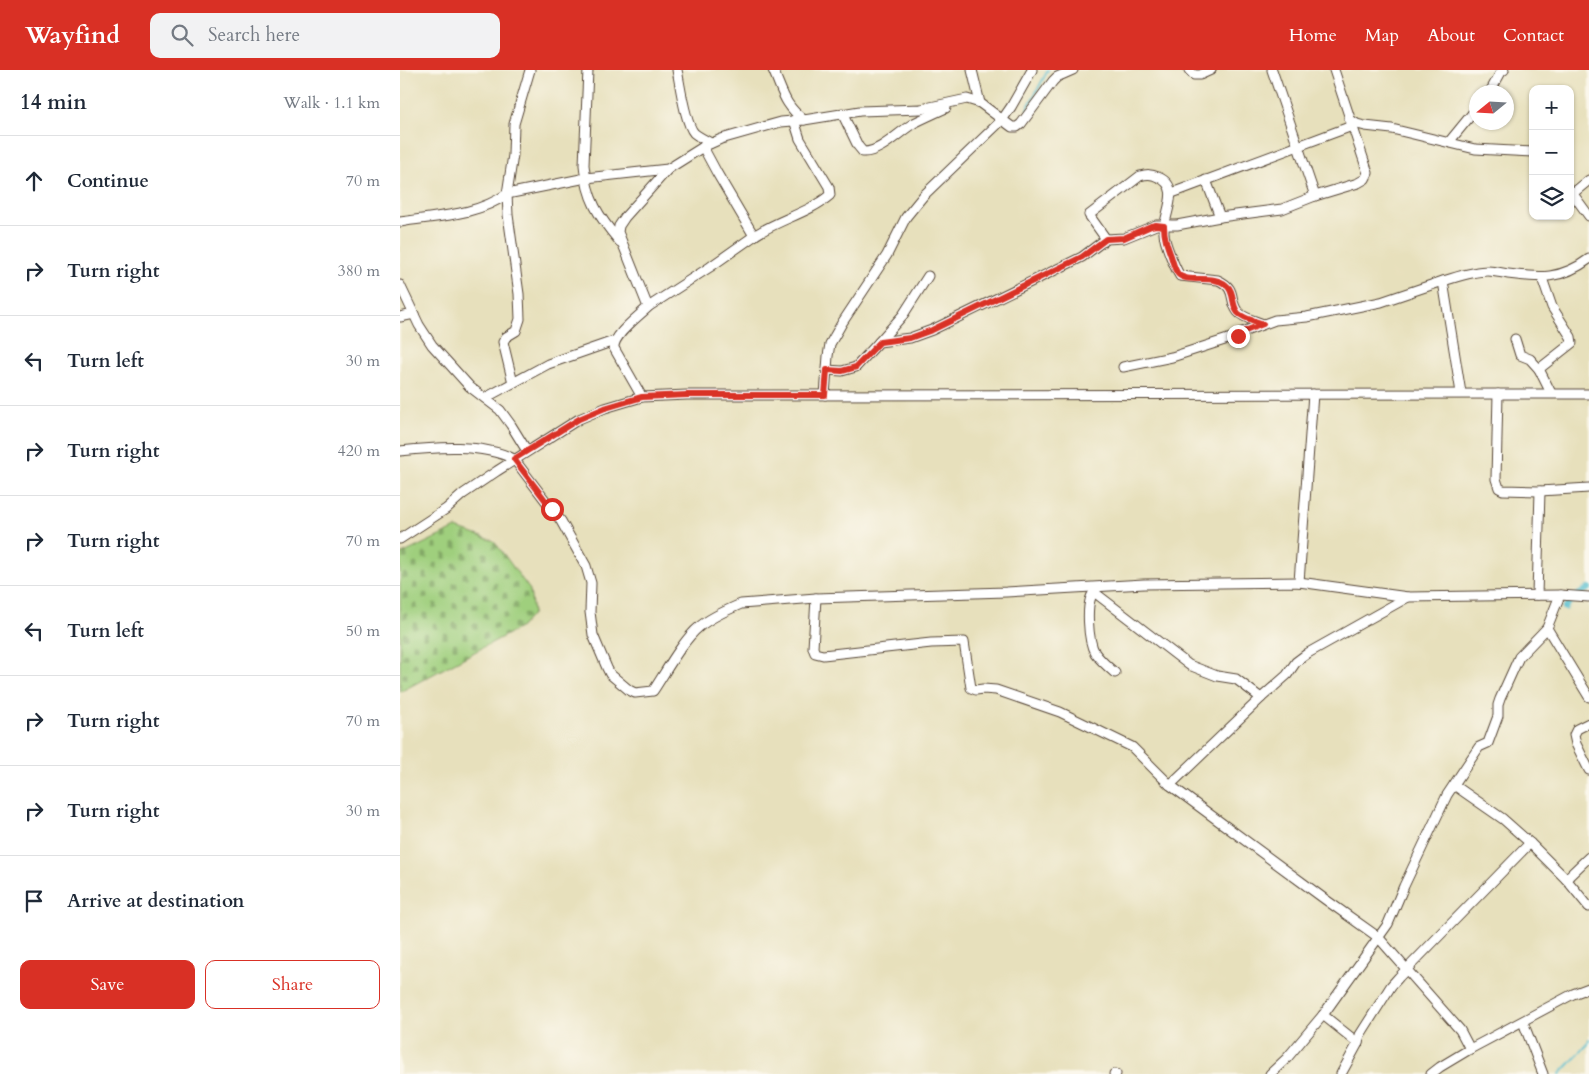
<!DOCTYPE html>
<html lang="en">
<head>
<meta charset="utf-8">
<style>
	:root { --surface:#fff; --page:#f2f2f3; --text:#1f2937; --muted:#747a83; --line:#e0e1e3; --accent:#d93025 }
	body { margin:0; font-family:Cardo,serif; background:var(--page); color:var(--text) }
	.controls { position:absolute; right:15px; top:15px; display:grid; overflow:hidden; border-radius:10px; box-shadow:0 1px 4px #0004 }
	.controls button { width:45px; height:45px; display:grid; place-items:center; padding:0; border:0; border-bottom:1px solid var(--line); background:var(--surface); color:var(--text); font:25px sans-serif }
	.compass { position:absolute; left:1069px; top:15px; width:45px; height:45px; border-radius:50%; background:var(--surface); box-shadow:0 1px 4px #0004; rotate:252deg }
	.stop { position:absolute; width:15px; height:15px; margin:-11px; border:4px solid #d93025; border-radius:50%; background:#fff }
	.stop.end { background:#d93025; border-color:#fff; box-shadow:0 1px 5px #0008 }
	.list { margin:0; padding:0; list-style:none }
	h2 { display:flex; justify-content:space-between; align-items:center; height:65px; margin:0; padding:0 20px; font-size:21px }
	h2 small { font-size:16px; font-weight:400; color:var(--muted) }
	.list li { display:grid; grid-template-columns:32px 1fr auto; gap:15px; align-items:center; box-sizing:border-box; height:90px; padding:0 20px; border-top:1px solid var(--line) }
	.list b { display:block; font-size:19px; white-space:nowrap }
	.list em { font-size:16px; font-style:normal; color:var(--muted) }
	.actions { display:flex; gap:10px; padding:15px 20px }
	.actions a { flex:1; padding:11px 0; border:1px solid var(--accent); border-radius:10px; text-align:center; font-size:18px; color:var(--accent) }
	.actions .main { background:var(--accent); color:#fff }
	.icon { flex:none; width:28px; height:28px; fill:none; stroke:currentColor; stroke-width:2; stroke-linecap:round; stroke-linejoin:round }
	.map { position:relative; flex:none; width:1189px; height:1004px; overflow:hidden }
	header { display:flex; align-items:center; gap:30px; box-sizing:border-box; height:70px; padding:0 25px; background:var(--accent); color:#fff }
	header strong { font-size:24px }
	nav { display:flex; gap:28px; margin-inline-start:auto; font-size:18px }
	.search { width:350px; height:45px; background:var(--page); display:flex; align-items:center; gap:12px; box-sizing:border-box; padding:0 18px; border-radius:10px; color:var(--muted); font-size:19px }
	main { display:flex }
	aside { flex:1; background:var(--surface) }
	.map>svg:first-child { display:block }
	.cemetery { fill:url(#cemetery-stones); stroke:#6d7c4e }
	.lines { fill:none; stroke-linecap:round; stroke-linejoin:round }
	.stream { stroke:#54becf; stroke-width:2 }
	.canal { stroke:#54becf; stroke-width:6 }
	.minor-casing { stroke:#554536; stroke-width:11 }
	.minor { stroke:#fff; stroke-width:9 }
	.route { stroke:#d93025; stroke-width:6 }
</style>
</head>
<body>
<header>
<strong>Wayfind</strong>
<div class="search"><svg class="icon" aria-label="search" viewBox="0 0 24 24"><circle cx="10" cy="10" r="6"/><path d="M15 15l6 6"/></svg>Search here</div>
<nav><a>Home</a><a>Map</a><a>About</a><a>Contact</a></nav>
</header>
<main>
<aside>
<h2>14 min<small>Walk · 1.1 km</small></h2>
<ul class="list">
<li><svg class="icon" aria-label="ahead" viewBox="0 0 24 24"><path d="M12 20V5M6 11l6-6 6 6"/></svg><div><b>Continue</b></div><em>70 m</em></li>
<li><svg class="icon" aria-label="right" viewBox="0 0 24 24"><path d="M7 20v-9h11M14 6l5 5-5 5"/></svg><div><b>Turn right</b></div><em>380 m</em></li>
<li><svg class="icon" aria-label="left" viewBox="0 0 24 24"><path d="M17 20v-9H6M10 6l-5 5 5 5"/></svg><div><b>Turn left</b></div><em>30 m</em></li>
<li><svg class="icon" aria-label="right" viewBox="0 0 24 24"><path d="M7 20v-9h11M14 6l5 5-5 5"/></svg><div><b>Turn right</b></div><em>420 m</em></li>
<li><svg class="icon" aria-label="right" viewBox="0 0 24 24"><path d="M7 20v-9h11M14 6l5 5-5 5"/></svg><div><b>Turn right</b></div><em>70 m</em></li>
<li><svg class="icon" aria-label="left" viewBox="0 0 24 24"><path d="M17 20v-9H6M10 6l-5 5 5 5"/></svg><div><b>Turn left</b></div><em>50 m</em></li>
<li><svg class="icon" aria-label="right" viewBox="0 0 24 24"><path d="M7 20v-9h11M14 6l5 5-5 5"/></svg><div><b>Turn right</b></div><em>70 m</em></li>
<li><svg class="icon" aria-label="right" viewBox="0 0 24 24"><path d="M7 20v-9h11M14 6l5 5-5 5"/></svg><div><b>Turn right</b></div><em>30 m</em></li>
<li><svg class="icon" aria-label="arrive" viewBox="0 0 24 24"><path d="M6 21V4h12l-3 4 3 4H6"/></svg><div><b>Arrive at destination</b></div></li>
</ul>
<div class="actions"><a class="main">Save</a><a>Share</a></div>
</aside>
<div class="map">
<svg width="1189" height="1004" viewBox="0 0 1189 1004">
	<defs>
		<pattern id="cemetery-stones" width="16" height="16" patternUnits="userSpaceOnUse" patternTransform="scale(1.25)"><rect width="16" height="16" fill="#9fcf7d"/><path d="M2 7V4a2 2 0 0 1 4 0v3zM10 15v-3a2 2 0 0 1 4 0v3z" fill="#83a866"/></pattern>
	</defs>
	<rect width="100%" height="100%" fill="#fbf7ec"/>
	<filter id="ink" filterUnits="userSpaceOnUse"><feTurbulence type="fractalNoise" baseFrequency=".02" numOctaves="2"/><feDisplacementMap in="SourceGraphic" scale="10" xChannelSelector="R" yChannelSelector="G"/><feConvolveMatrix kernelMatrix="1 2 1 2 8 2 1 2 1" color-interpolation-filters="sRGB"/></filter>
	<filter id="wash" filterUnits="userSpaceOnUse"><feTurbulence type="fractalNoise" baseFrequency=".0096" numOctaves="4" result="noise"/><feDisplacementMap in="SourceGraphic" scale="20" xChannelSelector="R" yChannelSelector="G"/><feGaussianBlur stdDeviation="1.12" result="paint"/><feColorMatrix in="noise" values="0 0 0 0 0 0 0 0 0 0 0 0 0 0 0 0 0 1.4 0 .05"/><feComposite in="paint" operator="in"/></filter>
	<g filter="url(#wash)">
		<rect width="100%" height="100%" fill="#e7e0bc"/>
		<path class="cemetery" d="M 56,458 L 94,471 L 130,520 L 133,543 L 121,557 L 0,622 L 0,485 Z"/>
		<g class="lines">
			<g class="stream">
				<path d="M 627,39 L 648,0"/>
				<path d="M 1160,1004 L 1188,974 L 1189,969"/>
			</g>
			<path class="canal" d="M 1165,538 L 1172,529 L 1189,518"/>
		</g>
	</g>
	<g filter="url(#ink)">
		<g class="lines">
			<defs>
				<g id="minor">
					<path d="M 188,0 L 184,95 C 187,129 198,146 220,172"/>
					<path d="M 277,0 C 280,14 285,53 294,63 C 299,67 305,70 311,73"/>
					<path d="M 373,0 C 383,22 384,35 404,50"/>
					<path d="M 572,0 L 580,33"/>
					<path d="M 789,0 L 794,5 L 800,5 L 811,0"/>
					<path d="M 872,0 L 915,126"/>
					<path d="M 1090,22 L 1101,2 L 1104,0"/>
					<path d="M 442,43 L 458,76 L 463,82 C 480,83 500,61 514,53 C 524,48 535,43 546,38"/>
					<path d="M 949,49 L 957,54 L 965,56 L 992,59 L 1075,79 L 1133,82"/>
					<path d="M 1049,72 L 1076,39"/>
					<path d="M 806,110 L 820,147"/>
					<path d="M 1170,120 L 1189,146"/>
					<path d="M 772,123 L 952,56"/>
					<path d="M 1172,124 L 1189,110"/>
					<path d="M 0,152 C 36,146 76,146 107,124 L 186,108 L 268,99"/>
					<path d="M 354,166 C 377,150 409,143 430,125 L 429,117 L 400,69 L 394,50"/>
					<path d="M 706,169 L 689,145 L 740,106 C 747,104 751,104 758,107 C 783,117 763,144 764,163 C 764,172 775,198 780,206 L 818,210 C 838,219 828,230 838,242 C 843,248 856,251 863,254"/>
					<path d="M 1043,211 C 1057,207 1073,201 1088,201 C 1095,201 1101,203 1108,204 C 1140,208 1161,210 1189,189"/>
					<path d="M 0,215 L 19,255 L 32,275 L 70,317 L 100,340 L 111,355 L 127,381"/>
					<path d="M 248,237 L 310,197 L 354,166 L 317,103 L 303,77"/>
					<path d="M 0,247 L 14,244"/>
					<path d="M 1115,269 L 1120,285 L 1130,289 L 1139,299 L 1151,323"/>
					<path d="M 479,272 L 503,245 L 528,206"/>
					<path d="M 723,297 L 772,287 L 834,267 L 840,263 L 875,250 L 907,247 L 981,232 L 1043,211 L 1061,323"/>
					<path d="M 1139,299 L 1172,273 L 1171,267 L 1152,237 L 1142,208"/>
					<path d="M 427,300 L 442,301 L 456,297 L 479,272 L 510,268 L 532,260 L 682,187 L 706,169 L 724,168 L 756,155 L 777,155 L 820,147 L 882,139 L 915,126 L 958,113 L 965,109 L 968,103 L 934,0"/>
					<path d="M 113,313 L 103,272 L 106,267 L 116,261 L 120,249 L 119,224 L 108,145 L 107,124 L 113,85 L 114,54 L 130,0"/>
					<path d="M 1098,324 L 1096,409 L 1099,418 L 1103,420 L 1140,421 L 1189,418"/>
					<path d="M 425,325 L 428,286 L 430,274 L 442,253 L 487,185 L 506,147 L 524,125 L 602,50 L 611,37 L 632,0"/>
					<path d="M 242,327 L 214,278 C 213,265 238,247 248,237 L 218,162 L 219,156 L 225,147 L 268,99 L 303,77 L 321,69 L 381,52 L 404,50 L 460,41 L 521,39 L 567,29 L 580,33 L 612,57 L 617,57 L 621,54 L 653,11 L 657,7 L 673,0"/>
					<path d="M 85,328 L 148,294 L 214,271"/>
					<path d="M 0,381 C 36,377 82,373 114,389 L 161,451 L 186,496 L 191,513 L 190,542 L 193,565 L 207,598 L 210,604 L 229,620 L 235,623 L 253,621 C 265,603 283,570 299,557 C 311,547 327,540 341,534 L 416,528 L 606,522 L 744,514 L 899,512 L 1008,527 L 1160,525 L 1189,527"/>
					<path d="M 0,469 L 46,439 L 63,424 L 97,401 L 179,349 L 205,338 L 242,327 L 287,325 L 1189,324"/>
					<path d="M 899,512 L 913,324"/>
					<path d="M 693,518 L 694,522 L 789,595 L 817,606 L 836,609 L 861,628 L 770,715"/>
					<path d="M 694,522 C 685,532 688,571 695,583 C 700,590 708,597 715,603"/>
					<path d="M 1137,525 L 1140,421"/>
					<path d="M 416,528 L 413,578 L 415,583 L 423,585 L 531,573 L 564,572 L 571,618 L 576,620 L 583,619 L 596,620 L 660,642 L 732,677 L 770,715 L 926,830 L 978,867 L 1060,960 L 1070,979"/>
					<path d="M 1147,558 L 1189,627"/>
					<path d="M 861,628 L 887,605 L 896,592 L 908,583 L 1008,527"/>
					<path d="M 1189,653 L 1177,659 L 1174,665 L 1176,674 L 1189,700"/>
					<path d="M 1054,715 L 1103,749 L 1130,773 L 1166,809 L 1189,787"/>
					<path d="M 1166,809 L 1189,837"/>
					<path d="M 1123,952 L 1143,1004"/>
					<path d="M 958,973 L 923,945 L 988,854 L 1004,816 L 1047,725 L 1079,677 L 1088,673 L 1098,646 L 1098,635 L 1100,629 L 1119,587 L 1147,558 L 1160,525"/>
					<path d="M 714,1004 L 716,1004"/>
					<path d="M 870,1004 L 887,988 L 923,945"/>
					<path d="M 941,1004 L 958,973 L 960,965 L 991,916 L 999,907 L 1130,773"/>
					<path d="M 1031,1004 L 1040,997 L 1070,979 L 1173,924 L 1189,918"/>
				</g>
			</defs>
			<use href="#minor" class="minor-casing"/>
			<use href="#minor" class="minor"/>
		</g>
	</g>
	<g class="lines" filter="url(#ink)">
		<path class="route" d="M 152,439 L 114,389 L 179,349 L 205,338 L 242,327 L 287,325 L 425,325 L 427,300 L 442,301 L 456,297 L 480,272 L 510,268 L 532,260 L 682,187 L 706,169 L 724,168 L 751,156 L 756,155 L 764,156 C 764,167 767,175 771,186 C 773,192 774,199 778,204 C 787,214 814,204 826,215 C 835,221 831,235 838,243 C 844,249 856,251 863,254 L 840,263 L 838,266"/>
	</g>
</svg>
<div class="controls">
<button>+</button>
<button>−</button>
<button><svg class="icon" aria-label="layers" viewBox="0 0 24 24"><path d="M12 4l9 5-9 5-9-5zM3 14l9 5 9-5"/></svg></button>
</div>
<svg class="compass" viewBox="-18 -18 36 36"><path d="M0-13l5 13h-10z" fill="#e53935"/><path d="M0 13l5-13h-10z" fill="#747a83"/></svg>
<div class="stop" style="left:152px;top:439px"></div>
<div class="stop end" style="left:838px;top:266px"></div>
</div>
</main>
</body>
</html>
